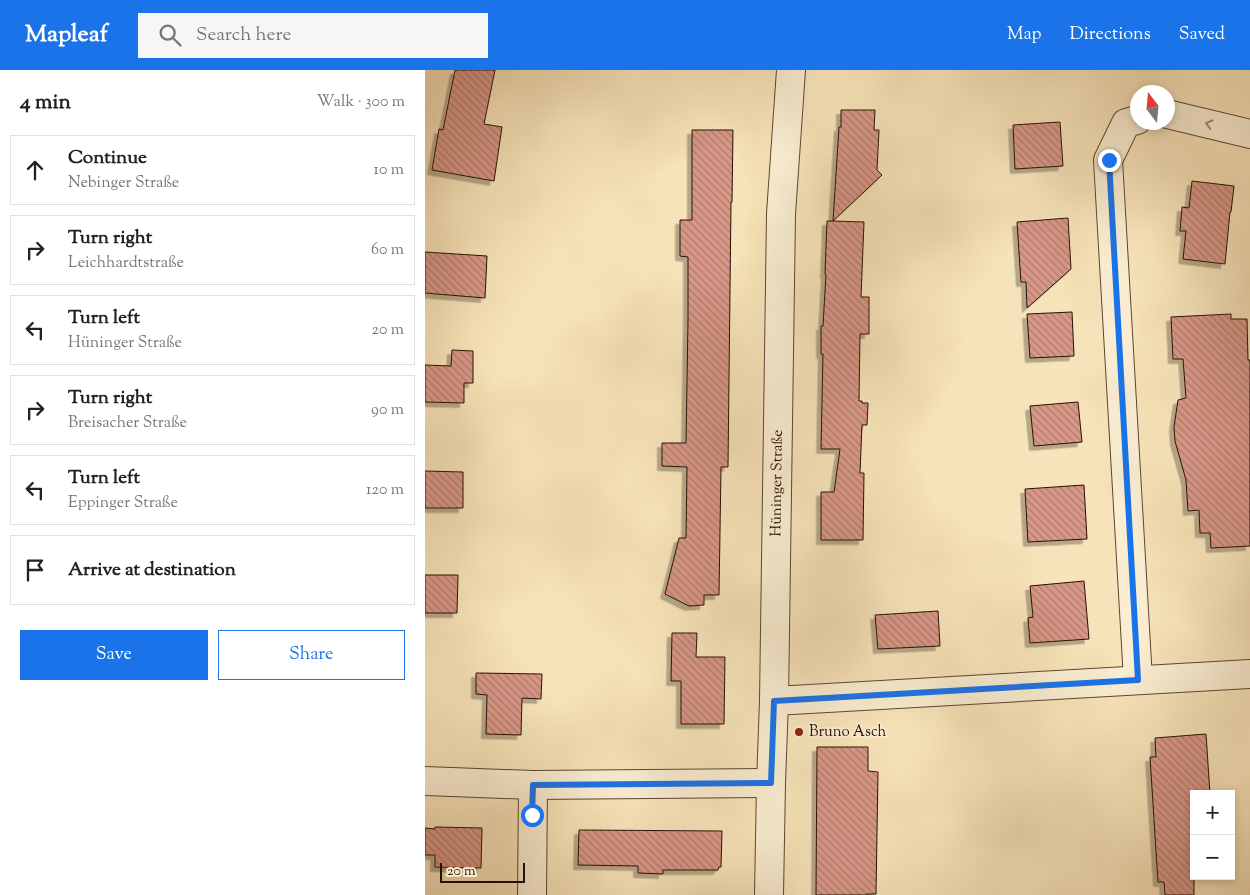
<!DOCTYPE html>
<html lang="en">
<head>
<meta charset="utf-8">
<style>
	:root { --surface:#fff; --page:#f6f6f6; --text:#222; --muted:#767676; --line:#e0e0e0; --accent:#1a73e8 }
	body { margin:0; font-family:"Sorts Mill Goudy",serif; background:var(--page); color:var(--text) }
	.controls { position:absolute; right:15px; bottom:15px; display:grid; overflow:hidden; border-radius:0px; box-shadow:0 2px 8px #0003 }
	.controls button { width:45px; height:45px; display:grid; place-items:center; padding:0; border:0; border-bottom:1px solid var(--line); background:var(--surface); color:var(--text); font:25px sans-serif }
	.compass { position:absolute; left:705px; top:15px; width:45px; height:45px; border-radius:50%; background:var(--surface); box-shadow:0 2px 8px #0003; rotate:344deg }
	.scale { position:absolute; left:15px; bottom:12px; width:85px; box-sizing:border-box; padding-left:5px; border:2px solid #271103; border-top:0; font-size:14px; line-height:18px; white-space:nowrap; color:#271103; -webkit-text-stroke:4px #faedd2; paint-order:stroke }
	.stop { position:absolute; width:15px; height:15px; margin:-11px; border:4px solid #1a73e8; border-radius:50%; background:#fff }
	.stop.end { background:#1a73e8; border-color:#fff; box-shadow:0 1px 5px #0008 }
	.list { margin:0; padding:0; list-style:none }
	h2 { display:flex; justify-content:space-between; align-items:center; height:65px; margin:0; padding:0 20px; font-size:21px }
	h2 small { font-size:16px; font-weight:400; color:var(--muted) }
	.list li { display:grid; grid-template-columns:32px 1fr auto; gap:15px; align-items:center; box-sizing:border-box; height:70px; margin:0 10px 10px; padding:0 10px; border:1px solid var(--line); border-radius:0px }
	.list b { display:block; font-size:19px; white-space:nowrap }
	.list p { margin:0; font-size:16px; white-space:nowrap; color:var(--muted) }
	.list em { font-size:16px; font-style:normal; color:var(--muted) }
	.actions { display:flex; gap:10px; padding:15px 20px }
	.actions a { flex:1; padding:11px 0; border:1px solid var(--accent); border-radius:0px; text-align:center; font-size:18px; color:var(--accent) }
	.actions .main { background:var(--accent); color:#fff }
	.icon { flex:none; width:28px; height:28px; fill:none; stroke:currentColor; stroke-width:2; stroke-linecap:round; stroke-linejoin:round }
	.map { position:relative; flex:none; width:825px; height:825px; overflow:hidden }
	header { display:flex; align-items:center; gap:30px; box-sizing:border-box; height:70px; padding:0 25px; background:var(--accent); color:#fff }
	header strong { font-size:24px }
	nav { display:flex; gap:28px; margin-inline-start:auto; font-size:18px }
	.search { width:350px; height:45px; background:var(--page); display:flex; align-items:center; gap:12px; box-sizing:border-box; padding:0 18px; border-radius:0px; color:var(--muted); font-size:19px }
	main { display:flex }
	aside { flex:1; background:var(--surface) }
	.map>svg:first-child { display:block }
	.building { fill:url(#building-back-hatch); stroke:#271103; filter:url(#shadow) }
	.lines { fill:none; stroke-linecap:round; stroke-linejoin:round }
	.minor-casing { stroke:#5b4630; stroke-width:30 }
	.minor { stroke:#faedd2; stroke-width:28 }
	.oneway { stroke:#9b8a75 }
	.route { stroke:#1a73e8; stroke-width:6 }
	.poi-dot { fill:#8f2418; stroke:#faedd2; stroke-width:2 }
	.labels { text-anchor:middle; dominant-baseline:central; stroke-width:4; stroke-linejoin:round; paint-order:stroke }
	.street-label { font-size:15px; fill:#271103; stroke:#faedd2 }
	.poi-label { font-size:15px; fill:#271103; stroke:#faedd2; text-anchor:start }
</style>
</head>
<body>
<header>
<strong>Mapleaf</strong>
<div class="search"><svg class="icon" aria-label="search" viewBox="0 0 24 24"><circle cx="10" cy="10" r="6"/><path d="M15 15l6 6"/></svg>Search here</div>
<nav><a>Map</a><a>Directions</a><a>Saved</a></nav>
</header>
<main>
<aside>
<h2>4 min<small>Walk · 300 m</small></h2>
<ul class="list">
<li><svg class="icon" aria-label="ahead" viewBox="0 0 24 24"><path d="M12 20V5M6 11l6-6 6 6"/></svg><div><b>Continue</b><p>Nebinger Straße</p></div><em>10 m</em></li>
<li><svg class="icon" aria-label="right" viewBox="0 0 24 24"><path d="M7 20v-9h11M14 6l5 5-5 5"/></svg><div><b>Turn right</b><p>Leichhardtstraße</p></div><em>60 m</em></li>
<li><svg class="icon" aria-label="left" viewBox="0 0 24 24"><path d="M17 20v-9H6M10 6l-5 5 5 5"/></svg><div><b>Turn left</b><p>Hüninger Straße</p></div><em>20 m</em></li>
<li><svg class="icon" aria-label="right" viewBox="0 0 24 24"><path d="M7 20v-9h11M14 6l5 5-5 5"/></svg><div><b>Turn right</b><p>Breisacher Straße</p></div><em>90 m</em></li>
<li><svg class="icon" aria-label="left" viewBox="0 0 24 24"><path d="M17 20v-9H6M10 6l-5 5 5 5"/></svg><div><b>Turn left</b><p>Eppinger Straße</p></div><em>120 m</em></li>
<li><svg class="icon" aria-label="arrive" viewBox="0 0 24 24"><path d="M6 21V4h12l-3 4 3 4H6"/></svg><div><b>Arrive at destination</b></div></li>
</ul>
<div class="actions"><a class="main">Save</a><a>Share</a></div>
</aside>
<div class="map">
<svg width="825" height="825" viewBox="0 0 825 825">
	<defs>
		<pattern id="building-back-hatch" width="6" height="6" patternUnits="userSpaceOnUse" patternTransform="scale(1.25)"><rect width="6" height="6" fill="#d89787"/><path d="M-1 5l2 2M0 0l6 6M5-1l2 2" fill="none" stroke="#af7a6c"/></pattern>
		<filter id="shadow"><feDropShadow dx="-4.5" dy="4.5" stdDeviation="0" flood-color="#0004"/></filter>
	</defs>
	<rect width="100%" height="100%" fill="#f7e3b9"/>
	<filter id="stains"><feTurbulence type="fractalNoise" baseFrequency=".004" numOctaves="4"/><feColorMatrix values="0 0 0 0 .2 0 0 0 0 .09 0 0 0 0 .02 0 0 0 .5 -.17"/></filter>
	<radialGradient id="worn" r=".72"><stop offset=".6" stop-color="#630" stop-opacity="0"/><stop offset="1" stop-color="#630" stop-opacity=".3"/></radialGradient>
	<g class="building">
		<path d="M 30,0 L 70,0 L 59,54 L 77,57 L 69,111 L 7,100 L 14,59 L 18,60 Z"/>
		<path d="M 416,40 L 450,40 L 449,60 L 454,60 L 452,100 L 457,105 L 408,151 L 439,152 L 436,227 L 444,227 L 444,264 L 435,264 L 434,331 L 437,331 L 437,333 L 443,333 L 442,355 L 437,355 L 435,403 L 439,403 L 438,470 L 396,470 L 396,422 L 409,422 L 415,379 L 396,379 L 398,284 L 396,284 L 396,256 L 398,256 L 401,204 L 400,204 L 402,151 L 408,151 L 414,57 L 416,57 Z"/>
		<path d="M 635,52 L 638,96 L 590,99 L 588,55 Z"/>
		<path d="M 267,60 L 308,60 L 307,132 L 306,132 L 303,397 L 296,397 L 294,525 L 279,525 L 279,535 L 264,536 L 240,524 L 254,468 L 261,468 L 262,397 L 237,396 L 237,373 L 261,373 L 263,251 L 263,187 L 255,186 L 255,150 L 267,150 Z"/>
		<path d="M 767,111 L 809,116 L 806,142 L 805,142 L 800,194 L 758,189 L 761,161 L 755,161 L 757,137 L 764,138 Z"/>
		<path d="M 643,148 L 646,199 L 602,238 L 601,212 L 596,212 L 592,152 Z"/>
		<path d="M 0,182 L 62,186 L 60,228 L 0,223 Z"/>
		<path d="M 647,242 L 649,286 L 605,288 L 602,244 Z"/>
		<path d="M 806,244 L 806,249 L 822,249 L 823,290 L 825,290 L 825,476 L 786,478 L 785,463 L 775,463 L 774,440 L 763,441 L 761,410 L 750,371 L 749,357 L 753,330 L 761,328 L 758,289 L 748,289 L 746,247 Z"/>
		<path d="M 27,280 L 48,281 L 48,313 L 39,313 L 39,333 L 0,332 L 0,295 L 26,296 Z"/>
		<path d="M 653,332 L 657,372 L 609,376 L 605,336 Z"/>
		<path d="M 0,401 L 38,402 L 38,438 L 0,438 Z"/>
		<path d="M 659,415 L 662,469 L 603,472 L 600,419 Z"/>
		<path d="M 0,505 L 33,505 L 32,543 L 0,543 Z"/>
		<path d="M 659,511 L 664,569 L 605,573 L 603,548 L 608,547 L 605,516 Z"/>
		<path d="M 513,541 L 515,576 L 453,579 L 450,545 Z"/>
		<path d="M 247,563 L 272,563 L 271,587 L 300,587 L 299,654 L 256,654 L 256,611 L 246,611 Z"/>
		<path d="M 51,603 L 117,604 L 116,629 L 97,628 L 96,665 L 61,664 L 62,625 L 51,624 Z"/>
		<path d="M 781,664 L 785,724 L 769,724 L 769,825 L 740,825 L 739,812 L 733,812 L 725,687 L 731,687 L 730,668 Z"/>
		<path d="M 392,677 L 443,677 L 443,701 L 453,702 L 451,824 L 442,824 L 442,825 L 391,825 Z"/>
		<path d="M 10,757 L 57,758 L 56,798 L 10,797 L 10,785 L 0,785 L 0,758 L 10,759 Z"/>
		<path d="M 154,760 L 297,761 L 296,797 L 294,797 L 293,800 L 238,800 L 238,804 L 213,803 L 213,796 L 153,795 Z"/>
	</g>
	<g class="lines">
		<defs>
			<g id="minor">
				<path d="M 742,44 L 825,64"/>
				<path d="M 712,50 L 701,53 L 683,90 L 713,610"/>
				<path d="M 349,631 L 825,604"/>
				<path d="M 0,711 L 108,715 L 346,713"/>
				<path d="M 107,825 L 108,715"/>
				<path id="s1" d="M 344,825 L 346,713 L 349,631 L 356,144 L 366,0"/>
			</g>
		</defs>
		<use href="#minor" class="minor-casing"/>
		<use href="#minor" class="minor"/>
	</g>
	<defs><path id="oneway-chevron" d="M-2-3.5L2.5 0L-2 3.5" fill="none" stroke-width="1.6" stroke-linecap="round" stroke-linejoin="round" transform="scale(1.25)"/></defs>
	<use class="oneway" href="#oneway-chevron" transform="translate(784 54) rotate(-166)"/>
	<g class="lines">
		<path class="route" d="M 107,745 L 108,715 L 346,713 L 349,631 L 713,610 L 684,90"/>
	</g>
	<circle class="poi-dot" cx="374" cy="662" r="5"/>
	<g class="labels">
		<g class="street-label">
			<text stroke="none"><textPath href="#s1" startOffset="412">Hüninger Straße</textPath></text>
		</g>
		<g class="poi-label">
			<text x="384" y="662">Bruno Asch</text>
		</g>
	</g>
	<rect width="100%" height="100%" filter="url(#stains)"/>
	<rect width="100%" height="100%" fill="url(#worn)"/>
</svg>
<div class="controls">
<button>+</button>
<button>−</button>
</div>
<svg class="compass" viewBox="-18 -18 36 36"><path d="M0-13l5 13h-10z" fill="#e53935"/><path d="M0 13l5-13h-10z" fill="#767676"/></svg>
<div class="scale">20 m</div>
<div class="stop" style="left:107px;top:745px"></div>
<div class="stop end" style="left:684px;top:90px"></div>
</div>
</main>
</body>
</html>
